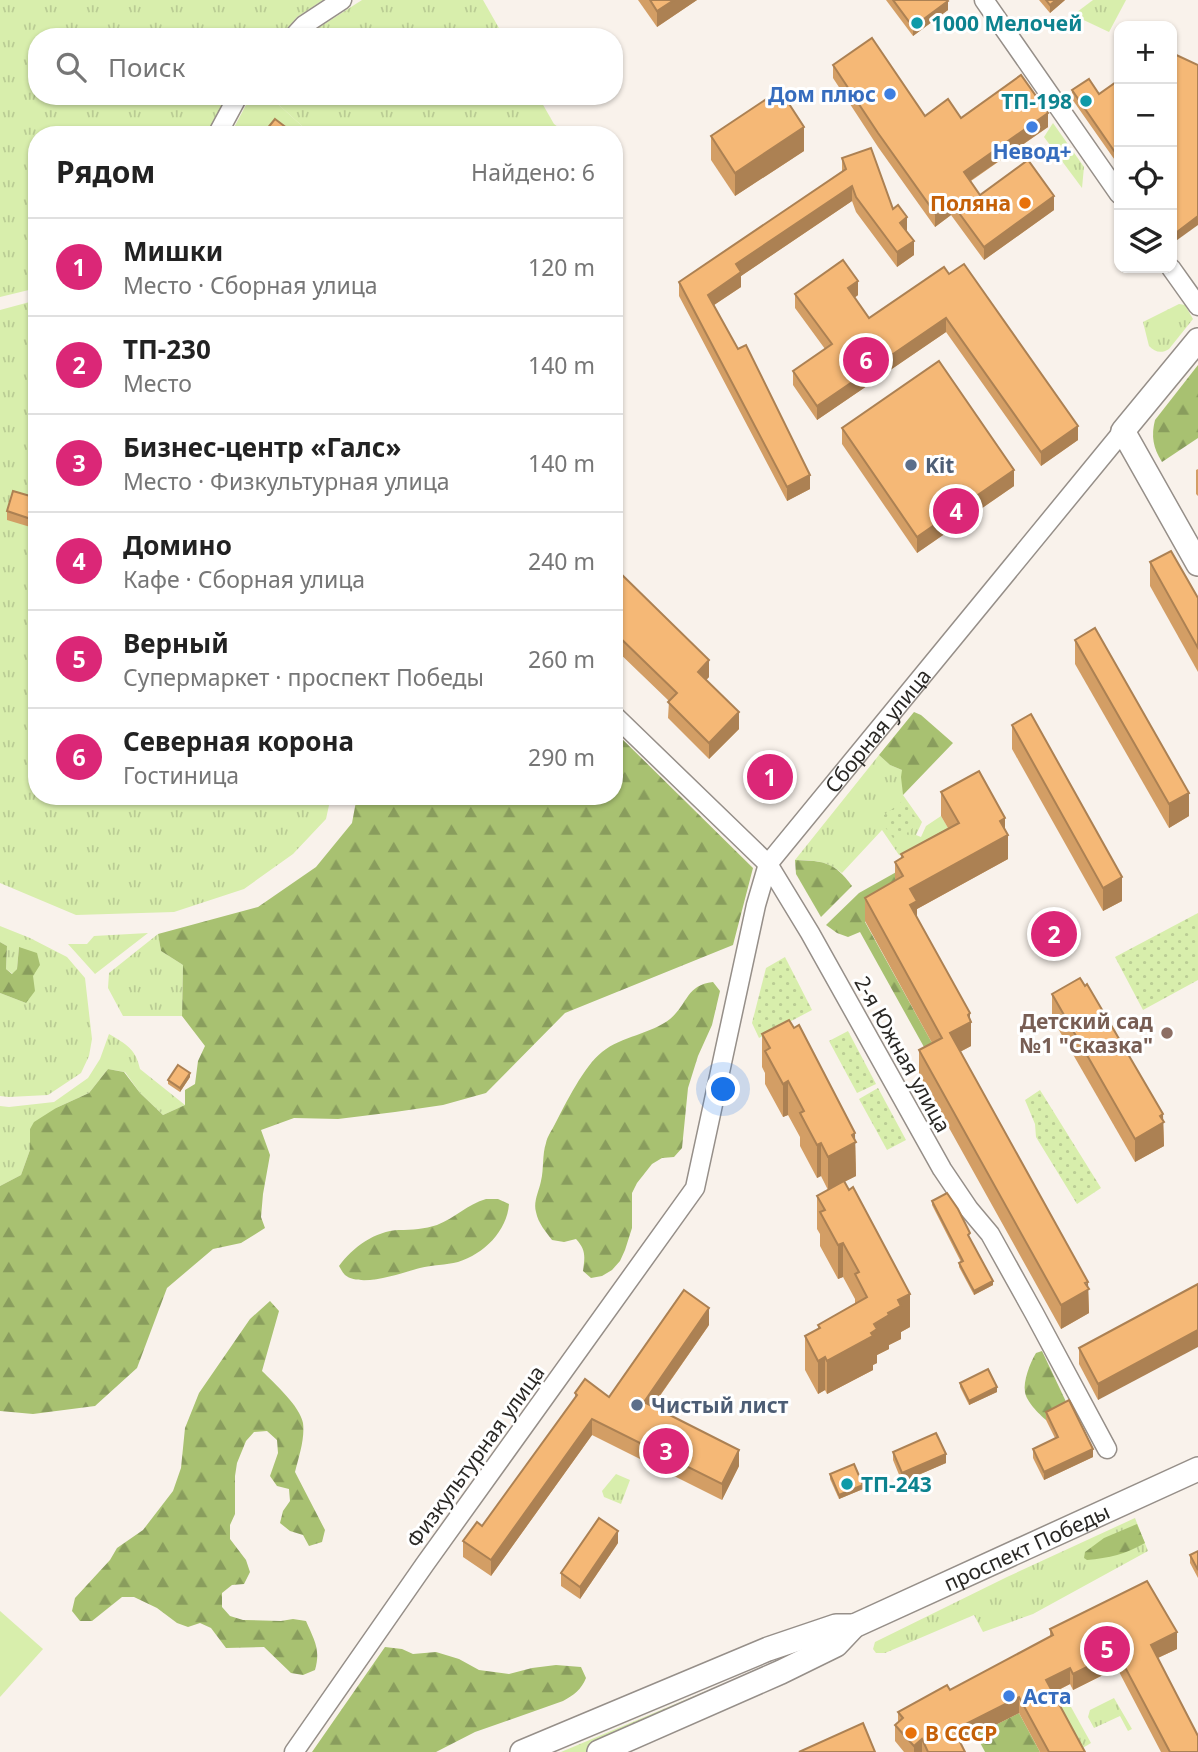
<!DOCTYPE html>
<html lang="ru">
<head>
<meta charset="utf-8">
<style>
	:root { --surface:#fff; --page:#f6f6f6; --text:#222; --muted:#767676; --line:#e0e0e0; --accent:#db2777 }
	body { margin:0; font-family:"Noto Sans",sans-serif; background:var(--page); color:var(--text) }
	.controls { position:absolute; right:21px; top:21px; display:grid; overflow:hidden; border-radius:14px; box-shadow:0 2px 5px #0004 }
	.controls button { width:63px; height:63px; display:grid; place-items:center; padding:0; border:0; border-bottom:2px solid var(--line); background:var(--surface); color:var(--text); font:35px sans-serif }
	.you { position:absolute; left:724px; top:1090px; width:24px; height:24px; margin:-18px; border:5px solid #fff; border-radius:50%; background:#1a73e8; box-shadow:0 0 0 10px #1a73e833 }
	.badge { display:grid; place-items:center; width:46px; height:46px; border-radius:50%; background:var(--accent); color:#fff; font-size:23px; font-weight:700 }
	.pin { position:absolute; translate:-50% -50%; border:4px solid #fff; box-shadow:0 2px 7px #0006 }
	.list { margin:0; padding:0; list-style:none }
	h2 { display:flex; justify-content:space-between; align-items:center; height:91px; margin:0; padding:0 28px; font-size:30px }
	h2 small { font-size:23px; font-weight:400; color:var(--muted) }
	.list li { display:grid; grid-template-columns:46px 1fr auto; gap:21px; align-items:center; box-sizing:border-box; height:98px; padding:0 28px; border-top:2px solid var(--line) }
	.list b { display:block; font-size:26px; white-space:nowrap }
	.list p { margin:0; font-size:23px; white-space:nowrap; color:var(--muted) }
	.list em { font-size:23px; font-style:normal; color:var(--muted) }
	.icon { flex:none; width:38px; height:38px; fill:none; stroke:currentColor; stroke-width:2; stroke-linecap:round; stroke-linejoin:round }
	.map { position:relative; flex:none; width:1198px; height:1752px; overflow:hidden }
	.search { position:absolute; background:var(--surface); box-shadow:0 2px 5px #0004; left:28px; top:28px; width:595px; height:77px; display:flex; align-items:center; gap:18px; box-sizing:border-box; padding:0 24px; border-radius:28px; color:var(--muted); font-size:26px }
	.panel { position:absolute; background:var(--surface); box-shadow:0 2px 5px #0004; left:28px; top:126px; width:595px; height:679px; border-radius:28px }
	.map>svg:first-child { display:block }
	.grass { fill:url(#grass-tufts) }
	.forest { fill:url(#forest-firs) }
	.park { fill:url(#park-dots) }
	.pitch { fill:#d8eeac }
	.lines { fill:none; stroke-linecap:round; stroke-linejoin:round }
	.minor-casing { stroke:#968f89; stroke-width:21 }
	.tertiary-casing { stroke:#968f89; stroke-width:26 }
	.minor { stroke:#fff; stroke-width:18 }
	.tertiary { stroke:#fff; stroke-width:23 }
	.wall { fill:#d39e65 }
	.shaded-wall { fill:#ac8153 }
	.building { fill:#f5b876; stroke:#ac8153; stroke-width:2 }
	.culture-dot { fill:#0f9aa8; stroke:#fff; stroke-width:2.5 }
	.shop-dot { fill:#3f7fe0; stroke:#fff; stroke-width:2.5 }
	.food-dot { fill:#e8710a; stroke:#fff; stroke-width:2.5 }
	.service-dot { fill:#5c6f8a; stroke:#fff; stroke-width:2.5 }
	.education-dot { fill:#8d6e63; stroke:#fff; stroke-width:2.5 }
	.labels { text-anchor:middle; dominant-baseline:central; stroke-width:6; stroke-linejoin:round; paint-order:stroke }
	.culture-label { font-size:21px; font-weight:bold; fill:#0d838f; stroke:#fff; text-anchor:start }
	.shop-label { font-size:21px; font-weight:bold; fill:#366cbe; stroke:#fff; text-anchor:end }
	.food-label { font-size:21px; font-weight:bold; fill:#c56008; stroke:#fff; text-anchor:end }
	.service-label { font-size:21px; font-weight:bold; fill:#4e5e75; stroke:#fff; text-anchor:start }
	.street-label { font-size:21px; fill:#2a2825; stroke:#fff }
	.education-label { font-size:21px; font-weight:bold; fill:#785e54; stroke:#fff; text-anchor:end }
</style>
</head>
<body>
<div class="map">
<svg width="1198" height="1752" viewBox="0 0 1198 1752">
	<defs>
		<pattern id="grass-tufts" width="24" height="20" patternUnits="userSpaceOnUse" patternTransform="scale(1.75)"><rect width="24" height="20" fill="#d8eeac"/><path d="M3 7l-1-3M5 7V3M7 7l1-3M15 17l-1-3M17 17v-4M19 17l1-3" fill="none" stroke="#bacc94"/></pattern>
		<pattern id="forest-firs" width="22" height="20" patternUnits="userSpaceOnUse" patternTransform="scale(1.75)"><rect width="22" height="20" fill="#a8c171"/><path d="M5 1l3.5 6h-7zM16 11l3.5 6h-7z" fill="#899d5d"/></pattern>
		<pattern id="park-dots" width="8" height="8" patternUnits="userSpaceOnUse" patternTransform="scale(1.75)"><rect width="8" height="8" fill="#d8eeac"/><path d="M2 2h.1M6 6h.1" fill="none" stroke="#bacc94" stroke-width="1.8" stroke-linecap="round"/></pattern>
	</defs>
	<rect width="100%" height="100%" fill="#f9f2eb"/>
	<g class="grass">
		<path d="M 0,0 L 323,0 L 297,17 L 280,37 L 37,37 L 37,96 L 228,96 L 206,135 L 37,135 L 37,288 L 0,297 Z"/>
		<path d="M 362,0 L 483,0 L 504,37 L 309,37 L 312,32 Z"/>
		<path d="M 1093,0 L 1126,0 L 1109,32 L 1073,15 Z"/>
		<path d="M 269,96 L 538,96 L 554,124 L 569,135 L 312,135 Z"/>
		<path d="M 1053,123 L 1084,167 L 1082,188 L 1044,137 Z"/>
		<path d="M 37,300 L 37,796 L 331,796 L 326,819 L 293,854 L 244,889 L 174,912 L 76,915 L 0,883 L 0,310 Z"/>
		<path d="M 1179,304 L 1185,305 L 1193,319 L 1169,349 C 1161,354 1155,352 1149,346 L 1143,322 Z"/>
		<path d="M 879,755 L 890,765 L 902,770 L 903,795 L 922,822 L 916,835 L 921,837 L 926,826 L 941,816 L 953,836 L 904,856 L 899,855 L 882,830 L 842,873 C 828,861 813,860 795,860 Z"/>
		<path d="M 0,926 L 30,938 L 67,957 L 85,978 L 92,1039 L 89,1056 L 81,1073 L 48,1095 L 9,1097 L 0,1096 L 0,993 L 26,1003 L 19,947 L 17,969 L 13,974 L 6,969 L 7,946 L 0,942 Z"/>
		<path d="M 148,933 L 95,974 L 68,944 L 87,944 L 94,936 Z"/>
		<path d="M 158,934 L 161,951 L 183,965 L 182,1016 L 123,1016 L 108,988 L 109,973 Z"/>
		<path d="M 109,1034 C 126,1044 136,1049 140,1069 L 185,1105 L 163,1115 L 140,1093 L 125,1072 L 108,1069 L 89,1093 L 56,1108 L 30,1129 L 30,1150 L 21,1175 L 0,1186 L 0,1106 L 9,1107 L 54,1102 L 88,1078 L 100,1059 Z"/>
		<path d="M 616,1474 L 630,1480 L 621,1504 L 604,1497 L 602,1491 Z"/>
		<path d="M 1135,1518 L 1148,1551 L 1033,1614 L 983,1632 L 974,1615 L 885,1653 L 876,1653 L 873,1649 L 875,1642 L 1007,1577 Z"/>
		<path d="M 766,1666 L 769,1667 L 590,1752 L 561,1752 Z"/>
		<path d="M 1061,1689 L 1091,1743 L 1076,1752 L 1046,1696 Z"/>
		<path d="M 1114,1698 L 1132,1729 L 1128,1731 L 1120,1716 L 1094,1728 L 1088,1717 L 1090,1710 Z"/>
	</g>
	<g class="forest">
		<path d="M 1198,365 L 1198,438 L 1162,462 C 1153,448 1151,436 1155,420 Z"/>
		<path d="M 914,712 L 921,715 L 953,743 L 903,795 L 901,777 L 902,770 L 890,765 L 879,755 Z"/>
		<path d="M 614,731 L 753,868 L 733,945 L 565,1013 L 486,1093 L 443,1105 L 395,1112 L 338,1119 L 294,1118 L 261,1130 L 270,1155 L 263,1194 L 261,1217 L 265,1228 L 241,1243 L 213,1249 L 167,1288 L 137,1368 L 95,1406 L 33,1414 L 0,1411 L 0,1186 L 21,1175 L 30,1150 L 30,1129 L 34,1122 L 56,1108 L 89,1093 L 108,1069 L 124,1072 L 140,1093 L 163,1115 L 185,1105 L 185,1090 L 195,1084 L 198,1061 L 205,1046 L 182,1016 L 183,965 L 161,951 L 158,934 L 258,907 L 316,867 L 352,823 L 357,796 L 614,796 Z"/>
		<path d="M 795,860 C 825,861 834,862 852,886 L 821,917 L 796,874 Z"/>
		<path d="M 907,866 L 865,922 L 942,1061 L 934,1065 L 860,932 L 848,937 L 837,933 L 826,925 L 859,893 Z"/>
		<path d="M 0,942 L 7,946 L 6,969 L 12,974 L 17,969 L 19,947 L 37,953 L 40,965 L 33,976 L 35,991 L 26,1003 L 0,993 Z"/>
		<path d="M 713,982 L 720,991 L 712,1025 L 698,1056 L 688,1088 L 682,1148 L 674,1157 L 662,1158 L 652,1164 L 637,1183 L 632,1193 L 632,1228 L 625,1250 L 620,1261 L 612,1270 L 602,1276 L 591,1278 L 583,1271 C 585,1256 586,1250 576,1239 L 564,1242 L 552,1240 C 546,1232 538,1223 536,1212 C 533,1202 539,1191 541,1181 C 544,1169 542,1155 546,1143 C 547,1137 552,1130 555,1124 C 566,1103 584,1066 602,1052 C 622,1036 651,1034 670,1019 C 688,1004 686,985 713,982 Z"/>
		<path d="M 486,1199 L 498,1199 L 509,1204 C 507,1231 484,1254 458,1262 C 446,1265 432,1265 420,1268 C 402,1273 361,1288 345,1275 C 342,1272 341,1269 339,1266 C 353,1247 375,1231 399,1230 C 412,1230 425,1229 437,1225 C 455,1218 468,1204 486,1199 Z"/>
		<path d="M 270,1301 L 279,1311 L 262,1371 C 274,1383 300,1406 303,1423 C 305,1439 299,1456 295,1472 L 325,1530 L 322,1542 L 309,1546 L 303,1535 L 290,1531 L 280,1523 L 283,1511 L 290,1501 L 289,1489 L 277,1486 L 270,1476 L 278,1453 L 277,1440 L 267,1431 L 254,1432 L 246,1441 L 237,1463 L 235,1476 L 235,1514 L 230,1525 L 230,1539 L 246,1560 L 250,1572 L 244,1584 L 232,1585 L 222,1593 L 222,1607 L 230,1616 L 243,1620 L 281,1621 L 293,1619 L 306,1621 C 314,1640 321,1649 315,1670 L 303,1675 L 291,1673 L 264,1647 L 226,1648 L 211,1628 L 200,1623 L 188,1627 L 177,1623 L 157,1608 L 134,1597 L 122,1597 L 92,1621 L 80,1621 L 72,1611 L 75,1598 L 110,1560 L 117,1548 L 143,1530 L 173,1491 L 181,1468 L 185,1428 L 199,1393 L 250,1319 Z"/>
		<path d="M 1042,1351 L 1069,1408 L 1046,1420 C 1039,1414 1026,1401 1025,1392 C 1023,1381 1030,1363 1036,1353 Z"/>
		<path d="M 1137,1524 L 1145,1543 C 1126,1554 1109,1558 1087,1560 L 1084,1558 L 1085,1552 L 1104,1538 Z"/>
		<path d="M 385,1647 L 402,1649 L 413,1654 L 436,1652 L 459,1659 L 479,1670 L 509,1674 L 532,1668 L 556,1665 L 581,1667 L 586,1678 C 581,1690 574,1695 563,1701 L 475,1732 L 436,1752 L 312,1752 Z"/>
		<path d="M 1019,1713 L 1040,1752 L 985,1752 L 976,1735 Z"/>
	</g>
	<g class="park">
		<path d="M 904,800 L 919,823 L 896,842 L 879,819 Z"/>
		<path d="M 1198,913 L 1198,980 L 1143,1010 L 1115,957 Z"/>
		<path d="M 785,957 L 812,1010 L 759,1038 L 752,1023 L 766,968 Z"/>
		<path d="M 848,1031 L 876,1084 L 857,1093 L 829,1041 Z"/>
		<path d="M 878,1088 L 906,1140 L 887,1150 L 859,1099 Z"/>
		<path d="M 1040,1090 L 1101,1188 L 1077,1204 L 1036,1137 L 1035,1124 L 1025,1100 Z"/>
	</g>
	<g class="pitch">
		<path d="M 254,96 L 269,96 L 312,135 L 230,135 L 246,105 Z"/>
		<path d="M 0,1611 L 43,1649 L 0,1697 Z"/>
	</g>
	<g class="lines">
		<defs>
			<g id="minor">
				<path d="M 984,0 L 1119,194"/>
				<path d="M 293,37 L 304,25 L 342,0"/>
				<path d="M 217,135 L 238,96"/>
				<path d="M 1171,268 L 1198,306"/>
				<path d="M 614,715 L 768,864 L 810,933 L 942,1169 L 969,1209 L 990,1234 L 1034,1313 L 1107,1449"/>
				<path id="s1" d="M 294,1752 L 425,1564 L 695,1188 L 756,905 L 768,864 L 1123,431"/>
			</g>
			<g id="tertiary">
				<path d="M 1198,340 L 1123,431 L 1198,564"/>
				<path d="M 522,1752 L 768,1649 L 836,1626 L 854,1626"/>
				<path id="s2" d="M 599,1752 L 781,1672 L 836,1645 L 854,1626 L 1198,1469"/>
			</g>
		</defs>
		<use href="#minor" class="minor-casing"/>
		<use href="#tertiary" class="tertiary-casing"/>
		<use href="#minor" class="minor"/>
		<use href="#tertiary" class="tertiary"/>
	</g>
	<g class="wall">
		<path d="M 638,0 L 697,0 L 657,27 Z"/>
		<path d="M 886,0 L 947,0 L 948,10 L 913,36 Z"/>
		<path d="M 1039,0 L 1065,0 L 1050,13 Z"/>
		<path d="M 833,65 L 925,116 L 961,118 L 1048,127 L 971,181 L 980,195 L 1054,210 L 984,260 L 951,215 L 935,227 L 878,147 L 833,78 Z"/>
		<path d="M 1119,80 L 1119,166 L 1072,99 L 1072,90 L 1099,94 Z"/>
		<path d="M 711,136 L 804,151 L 735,196 L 711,160 Z"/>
		<path d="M 842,158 L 893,209 L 907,232 L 914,255 L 897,267 L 856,212 L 852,201 L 741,276 L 741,287 L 714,305 L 810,489 L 787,501 L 679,296 L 679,282 L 842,172 Z"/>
		<path d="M 944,267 L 1078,440 L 1041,466 L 946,332 L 817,420 L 793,385 L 793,371 L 825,349 L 795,308 L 795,294 L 858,295 L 854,298 L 869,318 Z"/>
		<path d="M 842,428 L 1014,486 L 917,553 L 842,444 Z"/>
		<path d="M 1198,469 L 1198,496 L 1196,494 L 1196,470 Z"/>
		<path d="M 37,498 L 37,529 L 7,520 L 7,511 Z"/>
		<path d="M 1150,562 L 1198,598 L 1198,672 L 1150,586 Z"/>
		<path d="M 614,567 L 709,677 L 706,680 L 739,729 L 709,759 L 668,718 L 669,701 L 614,648 Z"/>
		<path d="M 1075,640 L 1189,816 L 1169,828 L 1075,664 Z"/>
		<path d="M 1012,725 L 1122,901 L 1103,911 L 1012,749 Z"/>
		<path d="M 941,792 L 1005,830 L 1008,859 L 917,909 L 917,917 L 970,1019 L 971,1046 L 960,1052 L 1088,1288 L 1089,1313 L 1061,1329 L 919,1074 L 919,1050 L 932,1043 L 865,921 L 865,898 L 895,881 L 895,862 L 901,858 L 901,854 L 948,828 L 941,816 Z"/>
		<path d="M 1043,927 L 1064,937 L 1051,944 L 1043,931 Z"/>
		<path d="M 1052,994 L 1163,1121 L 1164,1146 L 1135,1162 L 1052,1018 Z"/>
		<path d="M 762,1034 L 855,1141 L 856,1176 L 844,1182 L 910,1327 L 901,1332 L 901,1339 L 889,1345 L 889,1349 L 877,1355 L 877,1363 L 873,1365 L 873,1370 L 827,1394 L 825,1390 L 818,1394 L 805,1370 L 805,1336 L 818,1329 L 818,1325 L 855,1304 L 855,1299 L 843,1277 L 838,1279 L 820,1246 L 820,1234 L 817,1229 L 817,1196 L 828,1190 L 821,1176 L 817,1178 L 800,1146 L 800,1137 L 788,1115 L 783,1117 L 765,1084 L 765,1073 L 762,1067 Z"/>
		<path d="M 190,1077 L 180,1092 L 168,1084 L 168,1080 Z"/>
		<path d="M 932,1201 L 970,1238 L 993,1285 L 974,1295 L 959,1267 L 959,1263 L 961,1262 L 932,1205 Z"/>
		<path d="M 1198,1284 L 1098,1400 L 1079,1364 L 1079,1348 Z"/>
		<path d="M 709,1325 L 653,1406 L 739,1466 L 722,1500 L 592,1435 L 491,1576 L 463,1557 L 463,1541 L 482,1526 L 575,1398 L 575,1393 L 609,1397 Z"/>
		<path d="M 960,1383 L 997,1392 L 969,1405 L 960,1387 Z"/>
		<path d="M 1046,1412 L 1093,1457 L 1044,1480 L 1033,1458 L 1033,1449 L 1055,1438 L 1046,1420 Z"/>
		<path d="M 893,1452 L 946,1463 L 902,1482 L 893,1460 Z"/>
		<path d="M 830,1474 L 863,1489 L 839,1499 L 830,1479 Z"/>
		<path d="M 618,1543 L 580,1599 L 561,1586 L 561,1573 Z"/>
		<path d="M 1198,1551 L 1198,1578 L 1190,1563 L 1190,1555 Z"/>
		<path d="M 1050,1629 L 1177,1649 L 1158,1658 L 1198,1752 L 1161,1752 L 1117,1668 L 1073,1690 L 1070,1684 L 1053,1693 L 1085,1752 L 1040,1752 L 1019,1713 L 960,1743 L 965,1752 L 904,1752 L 895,1741 L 895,1725 L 898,1723 L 898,1712 L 950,1690 L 1050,1637 Z"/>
	</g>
	<g class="shaded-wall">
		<path d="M 674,0 L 697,0 L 657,27 L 657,11 Z"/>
		<path d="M 1056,0 L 1065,0 L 1050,13 L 1050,5 Z"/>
		<path d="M 948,1 L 948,10 L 913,36 L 913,27 Z"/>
		<path d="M 1048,113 L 1048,127 L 964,185 L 964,172 Z"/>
		<path d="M 804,127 L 804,151 L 735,196 L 735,173 Z"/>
		<path d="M 852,186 L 852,201 L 741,276 L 741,287 L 708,309 L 708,295 L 736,264 Z"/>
		<path d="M 1054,196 L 1054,210 L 984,260 L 984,247 Z"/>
		<path d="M 951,202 L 951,215 L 935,227 L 935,213 Z"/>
		<path d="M 1198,216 L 1198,225 L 1173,243 L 1173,235 Z"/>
		<path d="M 907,217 L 907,232 L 900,223 Z"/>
		<path d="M 914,241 L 914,255 L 897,267 L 897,252 Z"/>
		<path d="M 858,281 L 858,295 L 848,303 L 848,288 Z"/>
		<path d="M 946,318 L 946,332 L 817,420 L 817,406 Z"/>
		<path d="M 1078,426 L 1078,440 L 1041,466 L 1041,452 Z"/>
		<path d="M 1014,470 L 1014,486 L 917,553 L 917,537 Z"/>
		<path d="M 810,475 L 810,489 L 787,501 L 787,487 Z"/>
		<path d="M 709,660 L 709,677 L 698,688 L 698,672 Z"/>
		<path d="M 739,712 L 739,729 L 709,759 L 709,743 Z"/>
		<path d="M 1189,793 L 1189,816 L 1169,828 L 1169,804 Z"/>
		<path d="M 1005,818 L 1005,837 L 1008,835 L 1008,859 L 917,909 L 917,925 L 910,928 L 910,889 Z"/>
		<path d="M 1122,877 L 1122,901 L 1103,911 L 1103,888 Z"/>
		<path d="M 1064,933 L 1064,937 L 1051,944 L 1051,940 Z"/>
		<path d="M 970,1013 L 970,1022 L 971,1022 L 971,1046 L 950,1057 L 950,1033 Z"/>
		<path d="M 190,1073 L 190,1077 L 180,1092 L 180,1088 Z"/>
		<path d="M 788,1081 L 788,1115 L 783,1117 L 783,1084 Z"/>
		<path d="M 1163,1114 L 1164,1146 L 1135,1162 L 1135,1139 Z"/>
		<path d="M 855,1133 L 856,1176 L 828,1190 L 828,1157 Z"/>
		<path d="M 821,1143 L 821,1176 L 817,1178 L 817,1145 Z"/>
		<path d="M 843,1243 L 843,1277 L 838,1279 L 838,1245 Z"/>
		<path d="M 993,1281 L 993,1285 L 974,1295 L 974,1291 Z"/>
		<path d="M 1088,1282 L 1089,1313 L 1061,1329 L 1061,1305 Z"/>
		<path d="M 910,1294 L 910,1327 L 901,1332 L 901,1339 L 889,1345 L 889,1349 L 877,1355 L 877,1363 L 873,1365 L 873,1370 L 827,1394 L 827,1361 L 871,1333 L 874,1324 L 888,1313 L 898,1300 Z"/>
		<path d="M 709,1308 L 709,1325 L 644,1418 L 644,1402 Z"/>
		<path d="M 1198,1330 L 1198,1347 L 1098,1400 L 1098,1384 Z"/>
		<path d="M 825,1357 L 825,1390 L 818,1394 L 818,1361 Z"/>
		<path d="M 997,1387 L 997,1392 L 969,1405 L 969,1401 Z"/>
		<path d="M 592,1419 L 592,1435 L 491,1576 L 491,1560 Z"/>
		<path d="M 1093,1449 L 1093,1457 L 1044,1480 L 1044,1472 Z"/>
		<path d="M 739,1450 L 739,1466 L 722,1500 L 722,1484 Z"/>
		<path d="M 946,1454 L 946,1463 L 902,1482 L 902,1473 Z"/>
		<path d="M 863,1485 L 863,1489 L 839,1499 L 839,1495 Z"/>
		<path d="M 618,1531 L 618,1543 L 580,1599 L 580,1587 Z"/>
		<path d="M 1177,1632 L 1177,1649 L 1151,1661 L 1151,1645 Z"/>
		<path d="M 1117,1652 L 1117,1668 L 1073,1690 L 1073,1674 Z"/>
		<path d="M 1070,1668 L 1070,1684 L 1046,1696 L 1046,1680 Z"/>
		<path d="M 1019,1697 L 1019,1713 L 954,1746 L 954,1730 Z"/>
		<path d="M 922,1739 L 922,1752 L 914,1752 L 914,1746 Z"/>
	</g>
	<g class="building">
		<path d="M 650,0 L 674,0 L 657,11 Z"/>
		<path d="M 893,0 L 947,0 L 948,1 L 913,27 Z"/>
		<path d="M 1046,0 L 1056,0 L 1050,5 Z"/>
		<path d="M 872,38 L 925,116 L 948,99 L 961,118 L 1021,75 L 1048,113 L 964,172 L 980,195 L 1028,160 L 1054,196 L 984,247 L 951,202 L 935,213 L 878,133 L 833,65 Z"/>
		<path d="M 1172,53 L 1198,65 L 1198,216 L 1173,235 L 1172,233 Z"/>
		<path d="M 1089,79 L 1099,94 L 1119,80 L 1119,158 L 1072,90 Z"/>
		<path d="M 780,90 L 804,127 L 735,173 L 711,136 Z"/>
		<path d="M 275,119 L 296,135 L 262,135 Z"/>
		<path d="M 871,148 L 893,209 L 898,205 L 907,217 L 900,223 L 914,241 L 897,252 L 856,197 L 852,186 L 736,264 L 741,272 L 708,295 L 738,349 L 746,345 L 810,475 L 787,487 L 679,282 L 846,169 L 842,158 Z"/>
		<path d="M 843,260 L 858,281 L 848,288 L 869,318 L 944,267 L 949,274 L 964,264 L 1078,426 L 1041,452 L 946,318 L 817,406 L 793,371 L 832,344 L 795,294 Z"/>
		<path d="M 939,361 L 1014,470 L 917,537 L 842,428 Z"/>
		<path d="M 13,491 L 37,498 L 37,521 L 7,511 Z"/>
		<path d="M 1171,551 L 1198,598 L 1198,648 L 1150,562 Z"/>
		<path d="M 614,567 L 709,660 L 698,672 L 739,712 L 709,743 L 668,702 L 677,693 L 614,632 Z"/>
		<path d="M 1095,628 L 1189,793 L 1169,804 L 1075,640 Z"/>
		<path d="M 1031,714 L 1122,877 L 1103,888 L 1012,725 Z"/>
		<path d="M 979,771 L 1005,818 L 1000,821 L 1008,835 L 910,889 L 917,901 L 910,905 L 970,1013 L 968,1015 L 971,1022 L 950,1033 L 1088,1282 L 1085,1283 L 1089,1289 L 1061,1305 L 919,1050 L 942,1038 L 865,898 L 903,876 L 895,862 L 903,857 L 901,854 L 959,823 L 941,792 Z"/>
		<path d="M 1057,919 L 1064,933 L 1051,940 L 1043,927 Z"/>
		<path d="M 1080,978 L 1085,986 L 1087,984 L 1163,1114 L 1160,1116 L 1164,1122 L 1135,1139 L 1052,994 Z"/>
		<path d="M 789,1020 L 794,1028 L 799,1025 L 855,1133 L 852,1135 L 856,1142 L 828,1157 L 821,1143 L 817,1145 L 809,1130 L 800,1113 L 804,1111 L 788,1081 L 783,1084 L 765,1051 L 770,1048 L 762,1034 Z"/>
		<path d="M 178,1065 L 190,1073 L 180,1088 L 168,1080 Z"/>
		<path d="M 844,1181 L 849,1190 L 853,1187 L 910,1294 L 898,1300 L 901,1306 L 888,1313 L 889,1315 L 874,1324 L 877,1329 L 871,1333 L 873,1336 L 827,1361 L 825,1357 L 818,1361 L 805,1336 L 820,1328 L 818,1325 L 867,1297 L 855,1274 L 859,1272 L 843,1243 L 838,1245 L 820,1212 L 825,1210 L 817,1196 Z"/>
		<path d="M 947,1193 L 958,1209 L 970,1233 L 968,1235 L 993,1281 L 974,1291 L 959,1263 L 963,1261 L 932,1201 Z"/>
		<path d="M 1198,1284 L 1198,1330 L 1098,1384 L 1079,1348 Z"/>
		<path d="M 684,1290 L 709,1308 L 644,1402 L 739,1450 L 722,1484 L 592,1419 L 491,1560 L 463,1541 L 477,1522 L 482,1526 L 577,1395 L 575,1393 L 585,1379 L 609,1397 Z"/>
		<path d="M 988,1369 L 997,1387 L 969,1401 L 960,1383 Z"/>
		<path d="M 1069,1400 L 1093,1449 L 1044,1472 L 1033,1449 L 1058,1437 L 1046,1412 Z"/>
		<path d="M 936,1433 L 946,1454 L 902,1473 L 893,1452 Z"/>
		<path d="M 854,1464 L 863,1485 L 839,1495 L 830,1474 Z"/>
		<path d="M 599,1518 L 618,1531 L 580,1587 L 561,1573 Z"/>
		<path d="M 1198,1551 L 1198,1570 L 1190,1555 Z"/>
		<path d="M 1147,1581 L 1177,1632 L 1151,1645 L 1198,1736 L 1198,1752 L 1170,1752 L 1117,1652 L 1073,1674 L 1070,1668 L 1046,1680 L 1085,1752 L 1049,1752 L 1019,1697 L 954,1730 L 965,1752 L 928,1752 L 922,1739 L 914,1746 L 895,1725 L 903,1718 L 898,1712 L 947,1685 L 950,1690 L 1053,1635 L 1050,1629 Z"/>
		<path d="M 863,1723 L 875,1752 L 799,1752 Z"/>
	</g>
	<g class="culture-dot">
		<circle cx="917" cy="23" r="7"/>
		<circle cx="1086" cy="101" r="7"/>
		<circle cx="847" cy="1484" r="7"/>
	</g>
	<g class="shop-dot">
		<circle cx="890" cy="94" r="7"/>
		<circle cx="1032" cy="127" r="7"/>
		<circle cx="1009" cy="1696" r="7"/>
	</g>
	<g class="food-dot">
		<circle cx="1025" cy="203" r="7"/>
		<circle cx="911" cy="1733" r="7"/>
	</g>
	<g class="service-dot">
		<circle cx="911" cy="465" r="7"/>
		<circle cx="637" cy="1405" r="7"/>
	</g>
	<circle class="education-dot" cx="1167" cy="1033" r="7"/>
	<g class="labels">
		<g class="culture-label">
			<text x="931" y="23">1000 Мелочей</text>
			<text x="1072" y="101" text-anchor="end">ТП-198</text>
			<text x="861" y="1484">ТП-243</text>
		</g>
		<g class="shop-label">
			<text x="876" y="94">Дом плюс</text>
			<text x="1032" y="151" text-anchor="middle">Невод+</text>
			<text x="1023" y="1696" text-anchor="start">Аста</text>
		</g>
		<g class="food-label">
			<text x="1011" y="203">Поляна</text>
			<text x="925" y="1733" text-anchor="start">В СССР</text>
		</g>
		<g class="service-label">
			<text x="925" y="465">Kit</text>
			<text x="651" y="1405">Чистый лист</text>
		</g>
		<g class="street-label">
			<text stroke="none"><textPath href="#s1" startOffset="1197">Сборная улица</textPath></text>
			<text transform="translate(903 1054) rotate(61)">2-я Южная улица</text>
			<text transform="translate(475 1456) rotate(-54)">Физкультурная улица</text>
			<text stroke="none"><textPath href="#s2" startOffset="476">проспект Победы</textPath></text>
		</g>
		<g class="education-label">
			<text x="1153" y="1021">Детский сад<tspan x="1153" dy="24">№1 "Сказка"</tspan></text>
		</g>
	</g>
</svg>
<div class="controls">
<button>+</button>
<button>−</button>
<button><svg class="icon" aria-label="locate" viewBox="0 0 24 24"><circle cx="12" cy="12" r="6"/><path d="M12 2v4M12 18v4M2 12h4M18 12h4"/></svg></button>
<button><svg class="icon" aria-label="layers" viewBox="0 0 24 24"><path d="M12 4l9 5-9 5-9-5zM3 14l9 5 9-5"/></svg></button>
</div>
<div class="you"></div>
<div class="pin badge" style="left:770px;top:777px">1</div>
<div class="pin badge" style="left:1054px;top:934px">2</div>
<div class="pin badge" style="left:666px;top:1451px">3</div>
<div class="pin badge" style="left:956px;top:511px">4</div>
<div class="pin badge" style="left:1107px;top:1649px">5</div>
<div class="pin badge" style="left:866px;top:360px">6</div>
<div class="search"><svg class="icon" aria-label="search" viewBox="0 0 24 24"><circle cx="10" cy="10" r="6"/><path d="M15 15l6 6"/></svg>Поиск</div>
<section class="panel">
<h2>Рядом<small>Найдено: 6</small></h2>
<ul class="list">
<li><span class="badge">1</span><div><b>Мишки</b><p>Место · Сборная улица</p></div><em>120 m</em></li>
<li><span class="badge">2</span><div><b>ТП-230</b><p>Место</p></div><em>140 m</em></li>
<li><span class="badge">3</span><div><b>Бизнес-центр «Галс»</b><p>Место · Физкультурная улица</p></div><em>140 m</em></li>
<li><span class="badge">4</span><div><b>Домино</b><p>Кафе · Сборная улица</p></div><em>240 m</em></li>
<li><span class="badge">5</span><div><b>Верный</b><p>Супермаркет · проспект Победы</p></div><em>260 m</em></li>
<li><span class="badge">6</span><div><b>Северная корона</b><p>Гостиница</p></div><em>290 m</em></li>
</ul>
</section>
</div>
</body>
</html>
